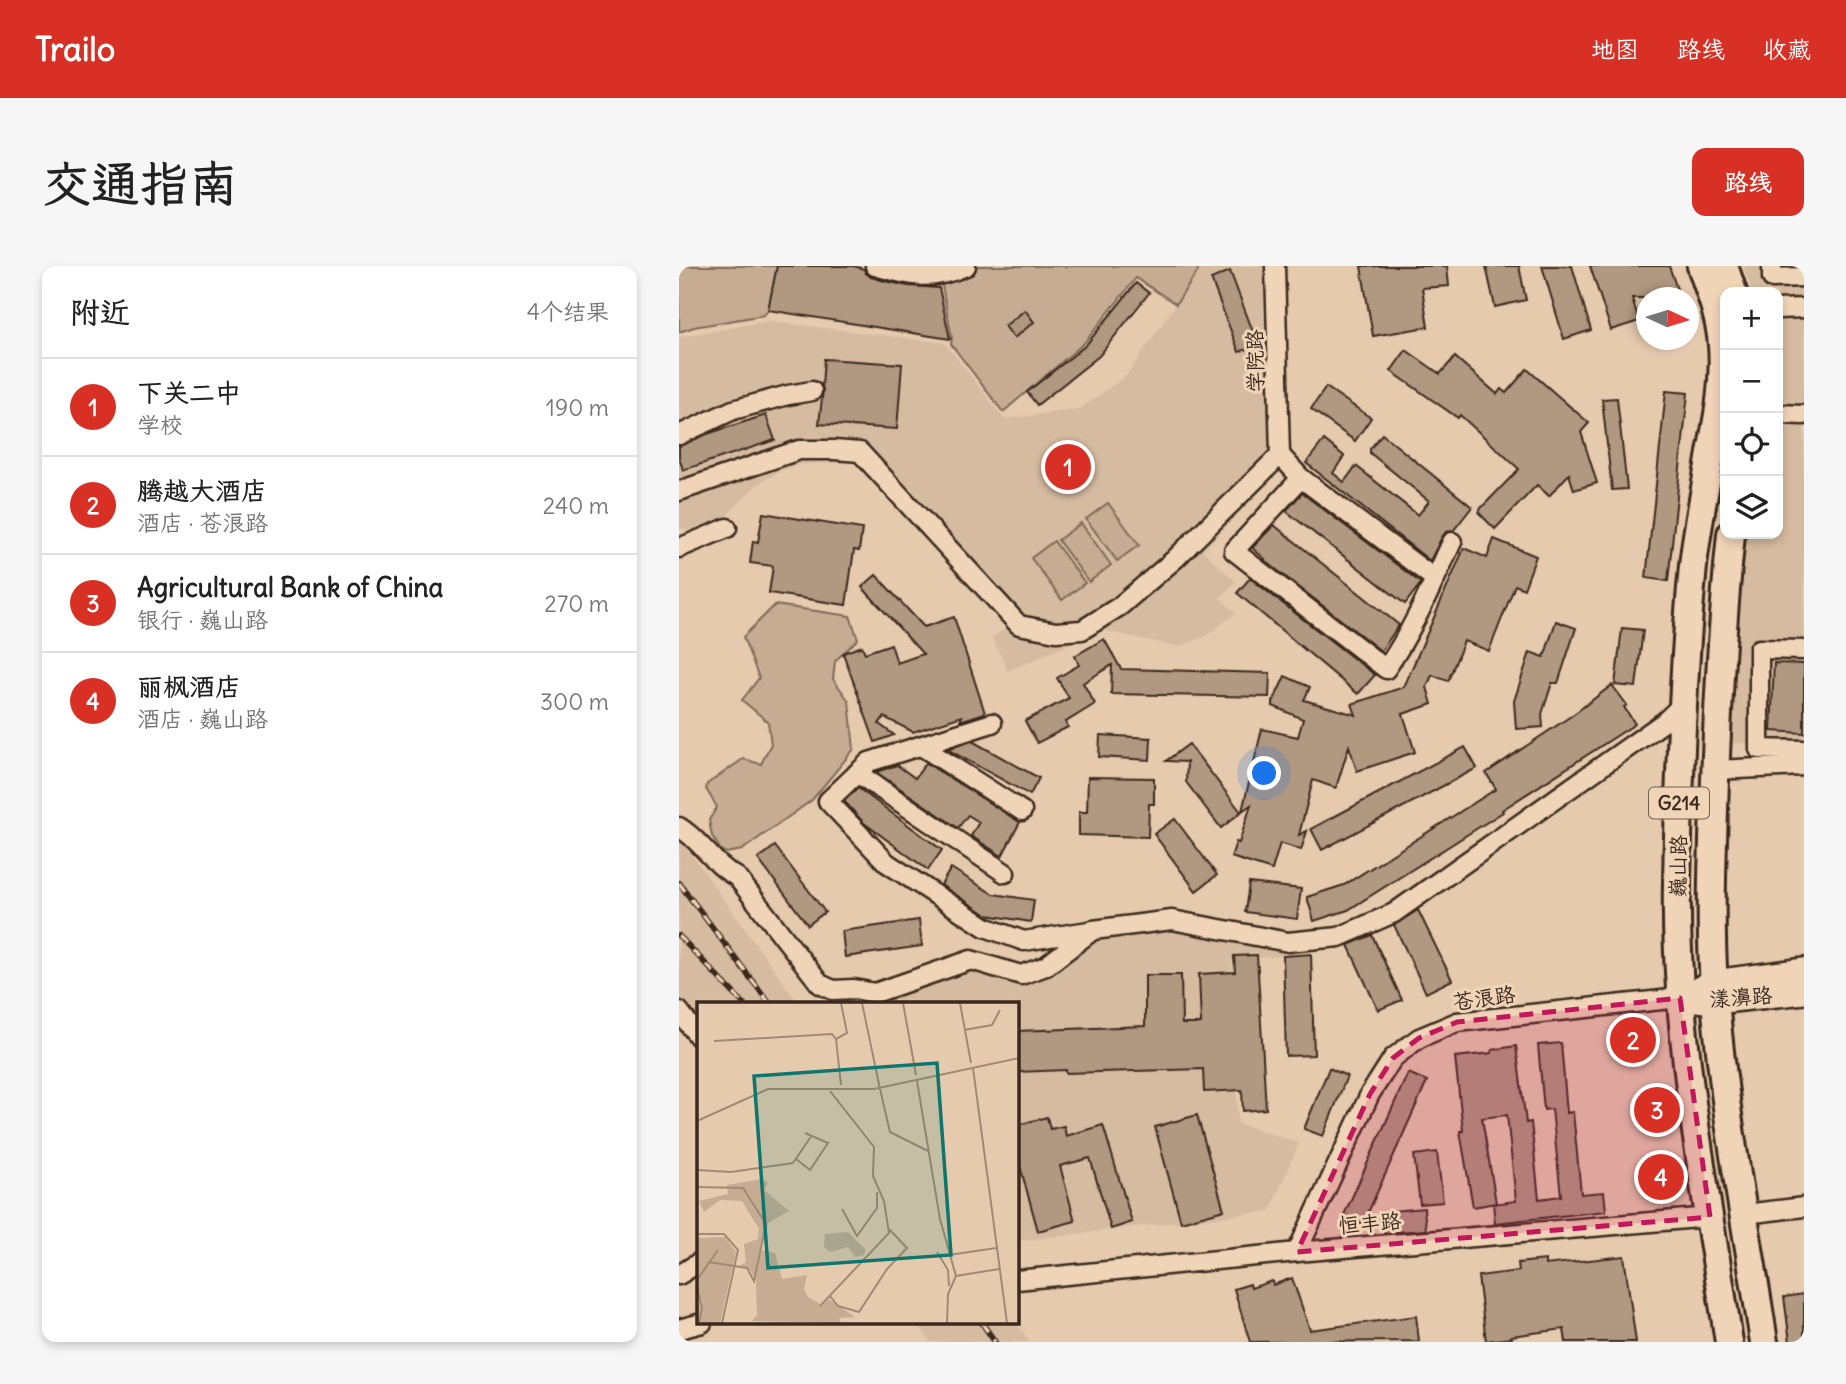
<!DOCTYPE html>
<html lang="zh">
<head>
<meta charset="utf-8">
<style>
	:root { --surface:#fff; --page:#f6f6f6; --text:#222; --muted:#767676; --line:#e0e0e0; --accent:#d93025 }
	body { margin:0; font-family:Delius,"LXGW WenKai TC",sans-serif; background:var(--page); color:var(--text) }
	.controls { position:absolute; right:21px; top:21px; display:grid; overflow:hidden; border-radius:14px; box-shadow:0 4px 10px #0003 }
	.controls button { width:63px; height:63px; display:grid; place-items:center; padding:0; border:0; border-bottom:2px solid var(--line); background:var(--surface); color:var(--text); font:35px sans-serif }
	.compass { position:absolute; left:957px; top:21px; width:63px; height:63px; border-radius:50%; background:var(--surface); box-shadow:0 4px 10px #0003; rotate:94deg }
	.you { position:absolute; left:586px; top:508px; width:24px; height:24px; margin:-18px; border:5px solid #fff; border-radius:50%; background:#1a73e8; box-shadow:0 0 0 10px #1a73e833 }
	.badge { display:grid; place-items:center; width:46px; height:46px; border-radius:50%; background:var(--accent); color:#fff; font-size:23px; font-weight:700 }
	.pin { position:absolute; translate:-50% -50%; border:4px solid #fff; box-shadow:0 2px 7px #0006 }
	.list { margin:0; padding:0; list-style:none }
	h2 { display:flex; justify-content:space-between; align-items:center; height:91px; margin:0; padding:0 28px; font-size:30px }
	h2 small { font-size:23px; font-weight:400; color:var(--muted) }
	.list li { display:grid; grid-template-columns:46px 1fr auto; gap:21px; align-items:center; box-sizing:border-box; height:98px; padding:0 28px; border-top:2px solid var(--line) }
	.list b { display:block; font-size:26px; white-space:nowrap }
	.list p { margin:0; font-size:23px; white-space:nowrap; color:var(--muted) }
	.list em { font-size:23px; font-style:normal; color:var(--muted) }
	.icon { flex:none; width:38px; height:38px; fill:none; stroke:currentColor; stroke-width:2; stroke-linecap:round; stroke-linejoin:round }
	.map { position:relative; flex:none; width:1125px; height:1076px; overflow:hidden; border-radius:14px }
	header { display:flex; align-items:center; gap:42px; box-sizing:border-box; height:98px; padding:0 35px; background:var(--accent); color:#fff }
	header strong { font-size:33px }
	nav { display:flex; gap:38px; margin-inline-start:auto; font-size:24px }
	.intro { display:flex; align-items:center; justify-content:space-between; box-sizing:border-box; height:168px; padding:0 42px }
	h1 { margin:0; font-size:49px }
	.button { padding:18px 32px; border-radius:14px; background:var(--accent); color:#fff; font-size:24px; font-weight:700 }
	main { display:flex; gap:42px; padding:0 42px }
	aside { flex:1; background:var(--surface); border-radius:14px; box-shadow:0 4px 10px #0003 }
	.map>svg:first-child { display:block }
	.built { fill:#d5bba0 }
	.green { fill:#c5ac93; stroke:#806b58; stroke-width:2 }
	.building { fill:#b19880; stroke:#3b2a1e; stroke-width:2 }
	.lines { fill:none; stroke-linecap:round; stroke-linejoin:round }
	.minor-casing { stroke:#3b2a1e; stroke-width:23 }
	.major-casing { stroke:#3b2a1e; stroke-width:28 }
	.highway-casing { stroke:#3b2a1e; stroke-width:32 }
	.minor { stroke:#f0d4b7; stroke-width:18 }
	.major { stroke:#f0d4b7; stroke-width:23 }
	.highway { stroke:#f0d4b7; stroke-width:26 }
	.rail-casing { stroke:#3b2a1e; stroke-width:6 }
	.rail { stroke:#f0d4b7; stroke-width:3.5; stroke-dasharray:10; stroke-linecap:butt }
	.marked { fill:#c2185b; fill-opacity:0.2; stroke:#c2185b; stroke-width:5; stroke-dasharray:14 9; stroke-linejoin:round }
	.labels { text-anchor:middle; dominant-baseline:central; stroke-width:6; stroke-linejoin:round; paint-order:stroke }
	.shield { fill:#f0d4b7; stroke:#715d4c; stroke-width:2 }
	.shield-label { font-size:19px; font-weight:bold; fill:#3b2a1e }
	.street-label { font-size:21px; fill:#3b2a1e; stroke:#f0d4b7 }
	.inset-road { fill:none; stroke:#a18a74; stroke-width:2 }
	.view { fill:#0f766e; fill-opacity:0.15; stroke:#0f766e; stroke-width:3.5 }
	.inset-edge { fill:none; stroke:#3b2a1e; stroke-width:3.5 }
</style>
</head>
<body>
<header>
<strong>Trailo</strong>
<nav><a>地图</a><a>路线</a><a>收藏</a></nav>
</header>
<div class="intro"><h1>交通指南</h1><a class="button">路线</a></div>
<main>
<aside>
<h2>附近<small>4个结果</small></h2>
<ul class="list">
<li><span class="badge">1</span><div><b>下关二中</b><p>学校</p></div><em>190 m</em></li>
<li><span class="badge">2</span><div><b>腾越大酒店</b><p>酒店 · 苍浪路</p></div><em>240 m</em></li>
<li><span class="badge">3</span><div><b>Agricultural Bank of China</b><p>银行 · 巍山路</p></div><em>270 m</em></li>
<li><span class="badge">4</span><div><b>丽枫酒店</b><p>酒店 · 巍山路</p></div><em>300 m</em></li>
</ul>
</aside>
<div class="map">
<svg width="1125" height="1076" viewBox="0 0 1125 1076">
	<rect width="100%" height="100%" fill="#e5caae"/>
	<filter id="ink" filterUnits="userSpaceOnUse"><feTurbulence type="fractalNoise" baseFrequency=".0143" numOctaves="2"/><feDisplacementMap in="SourceGraphic" scale="14" xChannelSelector="R" yChannelSelector="G"/><feConvolveMatrix kernelMatrix="1 2 1 2 8 2 1 2 1" color-interpolation-filters="sRGB"/></filter>
	<g filter="url(#ink)">
		<g class="built">
			<path d="M 518,0 L 589,0 L 584,42 L 598,205 L 524,285 L 557,316 L 541,332 L 557,347 L 527,370 L 499,381 L 422,364 L 329,405 L 313,372 L 329,360 L 176,196 L 122,198 L 101,205 L 79,218 L 36,261 L 17,266 L 0,262 L 0,71 L 90,55 L 266,77 L 325,153 L 401,143 L 448,109 L 519,6 Z"/>
			<path d="M 1064,0 L 1125,0 L 1125,480 L 1053,477 L 1067,268 L 1099,268 L 1099,26 L 1071,26 L 1071,18 Z"/>
			<path d="M 0,571 L 120,738 L 19,738 L 19,751 L 0,733 Z"/>
			<path d="M 493,662 L 604,680 L 604,690 L 552,694 L 559,857 L 620,877 L 591,945 L 338,975 L 338,738 L 174,738 L 182,731 L 291,700 L 343,712 L 406,676 Z"/>
			<path d="M 239,1057 L 337,1057 L 351,1076 L 251,1076 Z"/>
		</g>
		<g class="green">
			<path d="M 0,0 L 98,0 L 89,44 L 85,49 L 15,61 L 0,66 Z"/>
			<path d="M 216,0 L 518,0 L 519,5 L 497,38 L 457,12 L 405,77 L 324,146 L 272,78 L 273,72 L 263,20 L 254,6 Z"/>
			<path d="M 429,237 L 460,279 L 438,295 L 407,253 Z"/>
			<path d="M 402,257 L 432,299 L 410,316 L 379,274 Z"/>
			<path d="M 375,275 L 406,317 L 383,334 L 352,292 Z"/>
			<path d="M 96,339 L 171,350 L 179,373 L 156,395 L 154,413 L 170,435 L 175,483 L 133,534 L 63,584 L 47,587 L 42,584 L 33,570 L 30,554 L 38,541 L 27,523 L 28,518 L 64,493 L 82,498 L 92,478 L 89,456 L 63,434 L 80,412 L 64,371 Z"/>
		</g>
		<g class="building">
			<path d="M 98,0 L 175,0 L 185,3 L 187,7 L 192,11 L 206,15 L 229,20 L 260,22 L 271,73 L 89,44 Z"/>
			<path d="M 682,0 L 768,0 L 770,20 L 743,22 L 749,61 L 694,70 Z"/>
			<path d="M 807,0 L 840,0 L 847,34 L 816,41 Z"/>
			<path d="M 863,0 L 893,0 L 912,64 L 885,73 Z"/>
			<path d="M 911,0 L 990,0 L 1001,32 L 953,32 L 960,55 L 932,64 Z"/>
			<path d="M 551,5 L 579,79 L 560,86 L 532,13 Z"/>
			<path d="M 457,17 L 470,27 L 420,90 L 358,139 L 348,126 L 407,79 Z"/>
			<path d="M 346,44 L 355,56 L 335,72 L 326,60 Z"/>
			<path d="M 727,84 L 761,108 L 776,91 L 818,128 L 822,123 L 827,127 L 848,103 L 910,157 L 902,166 L 918,217 L 895,224 L 890,208 L 870,230 L 858,219 L 816,263 L 800,247 L 802,242 L 840,203 L 781,149 L 779,152 L 712,105 Z"/>
			<path d="M 145,93 L 223,98 L 218,163 L 140,158 L 144,124 L 143,120 Z"/>
			<path d="M 647,121 L 692,152 L 676,175 L 632,143 Z"/>
			<path d="M 987,125 L 1009,127 L 989,315 L 967,312 Z"/>
			<path d="M 938,132 L 948,223 L 933,224 L 923,133 Z"/>
			<path d="M 87,149 L 96,174 L 4,204 L 0,191 L 0,180 L 28,168 Z"/>
			<path d="M 703,168 L 793,241 L 774,265 L 767,266 L 763,271 L 751,295 L 627,197 L 645,174 L 665,190 L 654,207 L 665,216 L 677,200 L 739,249 L 750,235 L 691,187 L 691,183 Z"/>
			<path d="M 623,227 L 742,317 L 726,338 L 607,245 Z"/>
			<path d="M 84,247 L 183,263 L 180,285 L 175,284 L 167,339 L 90,327 L 94,300 L 71,297 L 74,275 L 79,276 Z"/>
			<path d="M 595,259 L 720,359 L 702,385 L 585,294 L 586,293 L 573,282 Z"/>
			<path d="M 815,273 L 857,290 L 845,323 L 836,319 L 810,385 L 785,375 L 769,415 L 753,409 L 748,421 L 753,438 L 724,448 L 736,486 L 678,505 L 670,480 L 657,522 L 634,514 L 620,569 L 628,565 L 622,584 L 601,577 L 593,604 L 552,591 L 557,576 L 560,577 L 572,539 L 563,545 L 583,463 L 619,471 L 624,453 L 594,440 L 594,436 L 606,410 L 631,421 L 625,434 L 677,449 L 673,438 L 725,421 L 785,282 L 808,292 Z"/>
			<path d="M 197,309 L 245,361 L 275,351 L 306,447 L 281,455 L 283,450 L 234,466 L 205,451 L 200,458 L 215,469 L 196,476 L 164,387 L 183,380 L 186,387 L 212,378 L 218,397 L 244,388 L 183,321 Z"/>
			<path d="M 571,312 L 696,409 L 679,428 L 558,327 Z"/>
			<path d="M 877,355 L 897,362 L 879,417 L 873,417 L 863,448 L 864,461 L 837,463 L 835,435 L 851,386 L 865,391 Z"/>
			<path d="M 943,362 L 964,364 L 957,421 L 936,419 Z"/>
			<path d="M 425,373 L 442,403 L 591,407 L 590,431 L 432,428 L 433,399 L 404,417 L 416,438 L 387,456 L 389,461 L 358,477 L 346,455 L 390,432 L 378,412 L 400,399 L 396,390 Z"/>
			<path d="M 1095,397 L 1125,398 L 1125,467 L 1092,465 Z"/>
			<path d="M 933,419 L 948,439 L 945,441 L 956,458 L 823,544 L 824,546 L 669,644 L 635,655 L 628,631 L 665,619 L 817,523 L 807,507 L 895,448 Z"/>
			<path d="M 421,469 L 472,472 L 471,494 L 420,491 Z"/>
			<path d="M 293,475 L 360,512 L 351,529 L 268,483 Z"/>
			<path d="M 510,478 L 562,546 L 542,562 L 507,516 L 508,496 L 487,495 Z"/>
			<path d="M 786,481 L 798,502 L 643,584 L 632,563 Z"/>
			<path d="M 247,497 L 341,556 L 323,590 L 292,570 L 300,556 L 289,549 L 279,562 L 197,506 L 218,499 L 236,512 Z"/>
			<path d="M 409,511 L 475,512 L 475,538 L 470,538 L 469,571 L 400,569 L 400,546 L 408,546 Z"/>
			<path d="M 179,522 L 263,584 L 249,604 L 185,557 L 165,535 Z"/>
			<path d="M 496,553 L 538,609 L 517,625 L 475,568 Z"/>
			<path d="M 96,580 L 146,646 L 129,659 L 79,593 Z"/>
			<path d="M 272,602 L 314,628 L 355,634 L 352,656 L 308,649 L 262,619 Z"/>
			<path d="M 570,617 L 622,623 L 618,653 L 566,646 Z"/>
			<path d="M 739,644 L 773,714 L 747,727 L 715,659 Z"/>
			<path d="M 240,654 L 243,680 L 166,691 L 163,665 Z"/>
			<path d="M 693,669 L 723,734 L 699,744 L 669,679 Z"/>
			<path d="M 632,688 L 635,789 L 607,790 L 604,690 Z"/>
			<path d="M 578,689 L 587,843 L 564,845 L 563,824 L 525,826 L 524,803 L 387,807 L 387,804 L 338,806 L 338,765 L 466,760 L 466,709 L 502,709 L 503,758 L 522,758 L 520,708 L 556,706 L 555,690 Z"/>
			<path d="M 882,777 L 888,847 L 894,846 L 902,928 L 925,926 L 927,945 L 816,957 L 814,938 L 837,935 L 828,849 L 803,852 L 817,937 L 794,941 L 781,865 L 784,865 L 776,791 L 813,787 L 813,784 L 837,780 L 847,857 L 852,856 L 860,933 L 882,930 L 873,843 L 865,844 L 859,779 Z"/>
			<path d="M 650,802 L 668,810 L 644,870 L 625,863 Z"/>
			<path d="M 729,807 L 748,815 L 684,958 L 665,949 Z"/>
			<path d="M 518,849 L 545,944 L 502,956 L 476,861 Z"/>
			<path d="M 368,851 L 371,863 L 385,860 L 387,870 L 424,859 L 453,956 L 432,963 L 411,892 L 381,900 L 396,955 L 359,965 L 338,889 L 338,859 Z"/>
			<path d="M 758,886 L 764,936 L 741,938 L 735,889 Z"/>
			<path d="M 745,942 L 747,964 L 705,967 L 703,946 Z"/>
			<path d="M 945,990 L 957,1076 L 887,1076 L 885,1063 L 832,1070 L 833,1072 L 807,1075 L 799,1010 L 840,1005 L 839,997 L 866,994 L 866,999 Z"/>
			<path d="M 613,1012 L 631,1064 L 737,1050 L 740,1075 L 571,1076 L 555,1023 L 571,1018 L 572,1022 L 593,1015 L 594,1019 Z"/>
			<path d="M 1125,1028 L 1125,1076 L 1111,1076 L 1105,1031 Z"/>
		</g>
		<g class="lines">
			<defs>
				<g id="minor">
					<path d="M 196,0 C 232,10 251,16 287,0"/>
					<path d="M 596,0 L 601,189"/>
					<path d="M 1093,0 L 1093,12 L 1125,11"/>
					<path d="M 1099,43 L 1125,42"/>
					<path d="M 1099,148 L 1125,149"/>
					<path d="M 0,169 L 54,144 L 109,129 L 133,125"/>
					<path d="M 601,189 L 622,212 L 756,313"/>
					<path d="M 622,212 L 555,285 L 707,403 C 734,364 753,319 773,276"/>
					<path d="M 0,225 L 120,184 L 155,184 L 181,186 L 340,359 L 377,366 L 403,364 L 441,340 L 496,293 L 601,189"/>
					<path d="M 0,282 L 48,262"/>
					<path d="M 1125,384 L 1080,383 L 1080,483 L 1125,484"/>
					<path d="M 313,457 L 190,496 L 149,535 L 208,597 L 306,661 L 345,675 L 410,665"/>
					<path d="M 242,480 L 343,545"/>
					<path d="M 1036,504 L 1125,500"/>
					<path d="M 178,507 L 326,607"/>
					<path d="M 0,561 C 22,574 34,599 58,611 L 141,718 L 154,724 L 175,723 L 196,727 L 292,694 L 342,709 L 367,700 L 414,664 L 493,654 L 609,676 L 660,671 L 715,647 L 985,456 L 1004,438"/>
					<path d="M 0,745 L 19,770"/>
					<path d="M 1066,948 L 1125,941"/>
					<path d="M 618,986 L 691,828 L 714,792 L 740,772 L 778,756 L 1001,732"/>
					<path d="M 0,1009 L 19,997"/>
					<path d="M 338,1014 L 618,986 L 1031,951"/>
					<path d="M 0,1063 L 23,1057"/>
				</g>
				<g id="major">
					<path d="M 1001,732 L 1035,716 L 1125,704"/>
					<path d="M 1018,734 L 1036,736 L 1125,726"/>
				</g>
				<g id="highway">
					<path d="M 1022,0 C 1031,26 1041,52 1043,79 C 1046,115 1039,151 1032,187 C 1026,225 1018,262 1014,300 C 1004,405 1000,511 998,616 C 995,771 1027,923 1050,1076"/>
					<path d="M 1045,0 L 1054,26"/>
					<path d="M 1052,268 C 1043,359 1038,451 1035,543 C 1033,602 1031,660 1035,719 C 1043,838 1067,957 1085,1076"/>
				</g>
			</defs>
			<use href="#minor" class="minor-casing"/>
			<use href="#major" class="major-casing"/>
			<use href="#highway" class="highway-casing"/>
			<use href="#minor" class="minor"/>
			<use href="#major" class="major"/>
			<use href="#highway" class="highway"/>
			<defs>
				<g id="rail">
					<path d="M 0,617 L 91,738"/>
					<path d="M 0,670 L 65,738"/>
					<path d="M 303,1057 L 316,1076"/>
				</g>
			</defs>
			<use href="#rail" class="rail-casing"/>
			<use href="#rail" class="rail"/>
		</g>
	</g>
	<path class="marked" d="M 1001,732 L 1031,951 L 618,986 L 691,828 L 714,792 L 740,772 L 778,756 Z"/>
	<g class="labels">
		<rect class="shield" x="970" y="521.5" width="60" height="31" rx="5"/>
		<g class="shield-label">
			<text x="1000" y="537">G214</text>
		</g>
		<g class="street-label">
			<text transform="translate(576 95) rotate(-91)">学院路</text>
			<text transform="translate(999 600) rotate(-89)">巍山路</text>
			<text transform="translate(1062 731) rotate(-4)">漾濞路</text>
			<text transform="translate(805 732) rotate(-8)">苍浪路</text>
			<text transform="translate(691 957) rotate(-5)">恒丰路</text>
		</g>
	</g>
	<g transform="translate(18 736)">
		<rect width="322" height="322" fill="#e5caae"/>
		<path d="M 65,177 L 71,181 L 67,188 L 92,209 L 71,221 L 64,248 L 78,251 L 85,277 L 110,273 L 107,287 L 111,295 L 125,303 L 132,297 L 158,315 L 142,316 L 144,321 L 55,319 L 60,313 L 59,279 L 54,269 L 43,264 L 49,260 L 47,242 L 61,237 L 62,227 L 45,199 L 23,198 L 7,210 L 2,199 L 31,192 L 30,183 ZM 151,230 L 169,248 L 167,253 L 158,255 L 151,245 L 133,250 L 127,245 L 128,232 ZM 28,235 L 39,250 L 23,321 L 0,321 L 0,236 Z" fill="#c5ac93"/>
		<path class="inset-road" d="M 165,1 L 183,87M 206,1 L 219,73M 263,1 L 274,61M 267,28 L 295,23 L 303,8M 17,39 L 135,32 L 139,37M 276,66 L 310,321M 220,79 L 243,217 L 259,274 L 251,292 L 250,321M 144,83 L 139,37 L 150,31 L 144,1M 183,87 L 193,130 L 231,149M 0,119 L 71,87 L 177,87 L 322,56M 99,157 L 113,168 L 131,141 L 108,131M 0,168 L 34,170 L 96,161 L 115,133M 0,185 L 46,186 L 69,222 L 57,279 L 50,266 L 11,260M 145,207 L 160,234 L 180,206 L 180,190M 0,232 L 27,232 L 41,248 L 25,321M 240,250 L 251,268 L 252,284M 252,253 L 299,246M 259,274 L 302,267M 0,278 L 21,248M 0,285 L 5,306 L 2,321M 133,294 L 141,304 L 162,310 L 190,267 L 210,246 L 192,227M 123,304 L 192,231 L 187,199 L 176,174 L 177,145 L 133,89"/>
		<path class="view" d="M 240,61 L 254,253 L 71,266 L 57,74 Z"/>
		<rect width="322" height="322" class="inset-edge"/>
	</g>
</svg>
<div class="controls">
<button>+</button>
<button>−</button>
<button><svg class="icon" aria-label="locate" viewBox="0 0 24 24"><circle cx="12" cy="12" r="6"/><path d="M12 2v4M12 18v4M2 12h4M18 12h4"/></svg></button>
<button><svg class="icon" aria-label="layers" viewBox="0 0 24 24"><path d="M12 4l9 5-9 5-9-5zM3 14l9 5 9-5"/></svg></button>
</div>
<svg class="compass" viewBox="-18 -18 36 36"><path d="M0-13l5 13h-10z" fill="#e53935"/><path d="M0 13l5-13h-10z" fill="#767676"/></svg>
<div class="you"></div>
<div class="pin badge" style="left:389px;top:201px">1</div>
<div class="pin badge" style="left:954px;top:774px">2</div>
<div class="pin badge" style="left:978px;top:844px">3</div>
<div class="pin badge" style="left:982px;top:911px">4</div>
</div>
</main>
</body>
</html>
